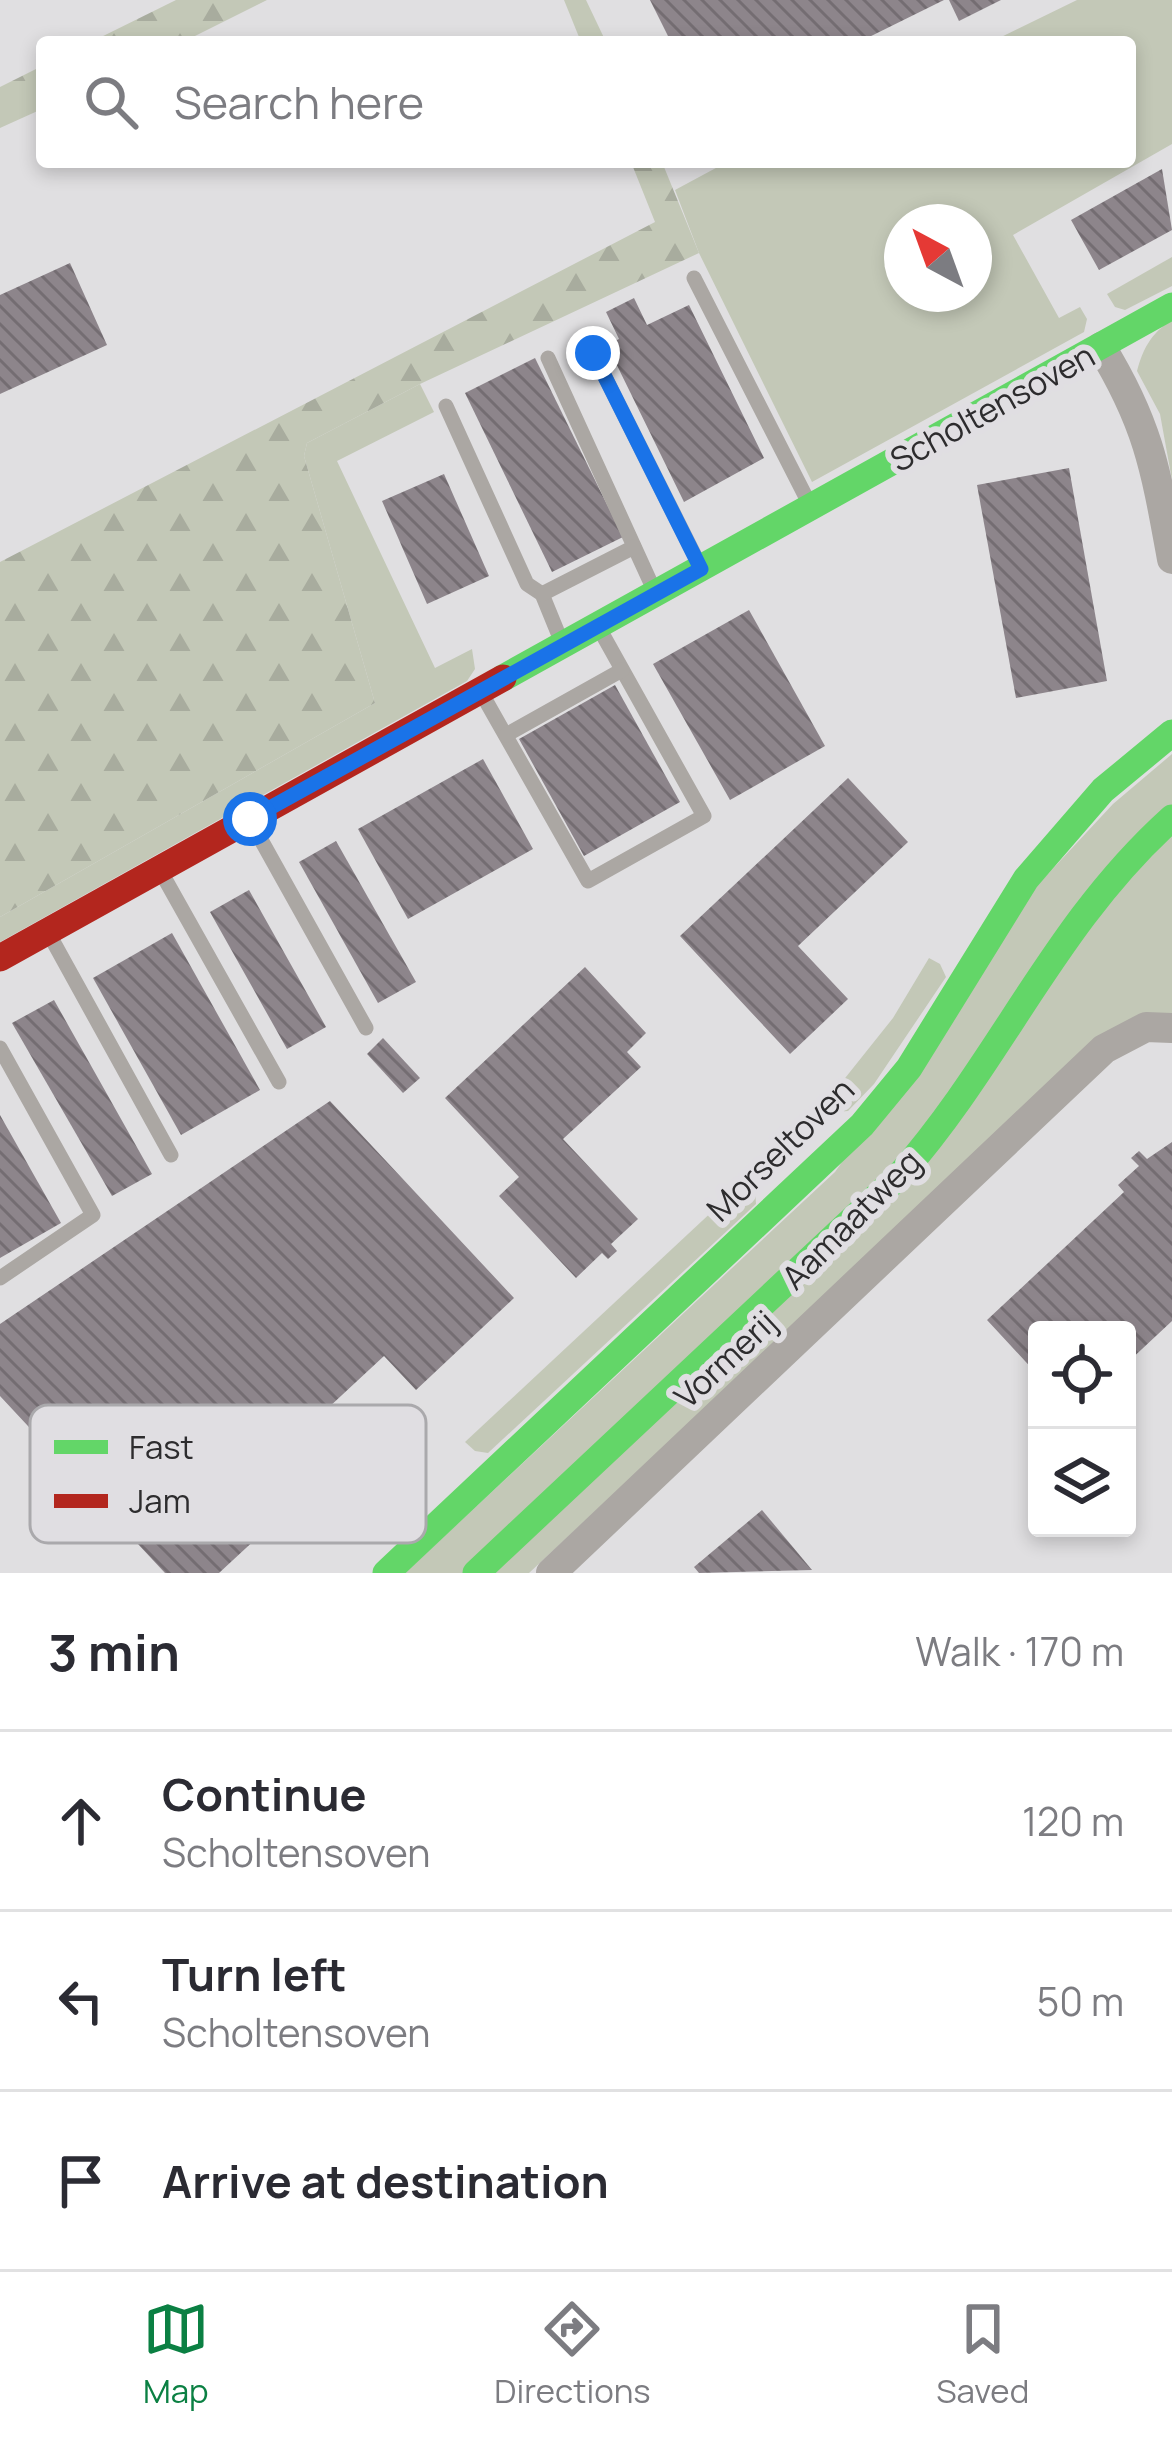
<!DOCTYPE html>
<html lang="en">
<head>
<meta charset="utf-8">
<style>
	:root { --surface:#fff; --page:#f7f7f7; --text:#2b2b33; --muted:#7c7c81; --line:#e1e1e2; --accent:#0b8043 }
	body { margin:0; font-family:Manrope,sans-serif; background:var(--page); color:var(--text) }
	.controls { position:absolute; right:36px; bottom:36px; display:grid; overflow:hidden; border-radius:12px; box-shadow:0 6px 18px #0003 }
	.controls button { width:108px; height:108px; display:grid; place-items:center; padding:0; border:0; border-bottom:3px solid var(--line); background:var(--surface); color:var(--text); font:60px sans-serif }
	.compass { position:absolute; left:884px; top:204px; width:108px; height:108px; border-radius:50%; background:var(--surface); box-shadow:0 6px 18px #0003; rotate:319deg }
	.stop { position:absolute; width:36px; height:36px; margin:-27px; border:9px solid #1a73e8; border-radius:50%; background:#fff }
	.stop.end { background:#1a73e8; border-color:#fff; box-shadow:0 3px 12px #0008 }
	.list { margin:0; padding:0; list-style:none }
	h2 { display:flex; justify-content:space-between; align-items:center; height:156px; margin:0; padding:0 48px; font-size:51px }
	h2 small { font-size:39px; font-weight:400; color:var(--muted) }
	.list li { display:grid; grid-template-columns:78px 1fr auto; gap:36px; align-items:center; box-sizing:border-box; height:180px; padding:0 48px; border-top:3px solid var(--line) }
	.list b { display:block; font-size:45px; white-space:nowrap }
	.list p { margin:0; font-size:39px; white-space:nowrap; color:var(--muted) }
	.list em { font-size:39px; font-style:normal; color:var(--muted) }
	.icon { flex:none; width:66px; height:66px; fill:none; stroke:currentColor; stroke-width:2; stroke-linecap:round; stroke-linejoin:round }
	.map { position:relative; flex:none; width:1172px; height:1573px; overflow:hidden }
	.search { position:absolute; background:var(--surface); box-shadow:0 6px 18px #0003; left:36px; right:36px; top:36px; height:132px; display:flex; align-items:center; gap:30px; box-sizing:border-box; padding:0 42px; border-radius:12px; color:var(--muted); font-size:45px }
	.sheet { height:696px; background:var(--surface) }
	nav { display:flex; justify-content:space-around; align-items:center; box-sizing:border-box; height:168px; border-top:3px solid var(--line); background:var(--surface); font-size:33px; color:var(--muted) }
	nav a { display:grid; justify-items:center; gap:6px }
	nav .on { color:var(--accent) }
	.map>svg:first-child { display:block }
	.green { fill:#c3c8b7; fill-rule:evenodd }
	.forest { fill:url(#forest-firs) }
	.building { fill:url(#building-back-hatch) }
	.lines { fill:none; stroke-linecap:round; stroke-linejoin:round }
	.lane { stroke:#aba7a3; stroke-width:15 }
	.street { stroke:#aba7a3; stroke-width:30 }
	.fast { stroke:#63d668; stroke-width:27 }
	.jam { stroke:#b3261e; stroke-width:27 }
	.route { stroke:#1a73e8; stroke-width:15 }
	.labels { text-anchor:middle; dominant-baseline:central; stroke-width:12; stroke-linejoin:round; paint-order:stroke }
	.street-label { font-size:33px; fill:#2d2c2e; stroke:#e0dee2 }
	.key { fill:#e0dee2; stroke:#aaa9ac; stroke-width:3 }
	.key-label { font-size:33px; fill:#2d2c2e }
</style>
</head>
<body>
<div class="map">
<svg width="1172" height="1573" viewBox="0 0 1172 1573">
	<defs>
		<pattern id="forest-firs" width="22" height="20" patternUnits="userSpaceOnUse" patternTransform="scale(3)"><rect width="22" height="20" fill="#c3c8b7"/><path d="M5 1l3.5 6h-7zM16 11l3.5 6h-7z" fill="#a8ac9e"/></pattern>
		<pattern id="building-back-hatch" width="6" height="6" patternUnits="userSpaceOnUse" patternTransform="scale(3)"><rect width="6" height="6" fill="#8d858b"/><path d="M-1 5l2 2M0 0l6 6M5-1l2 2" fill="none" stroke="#746d72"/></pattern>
	</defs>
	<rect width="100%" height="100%" fill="#e0dfe1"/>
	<g class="green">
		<path d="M 1077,0 L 1172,0 L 1172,144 L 1013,235 L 1059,318 L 1080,307 L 1087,319 L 1084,332 L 812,482 L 699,253 L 675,190 L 727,162 L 1130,162 L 1130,42 L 991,42 ZM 902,222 L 974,222 L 974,294 L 902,294 Z"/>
		<path d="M 1172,257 L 1172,286 L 1125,310 L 1115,307 L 1107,294 Z"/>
		<path d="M 1172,320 L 1172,480 L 1160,414 L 1137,371 C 1143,349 1151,333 1172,320 Z"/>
		<path d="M 420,384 L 434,412 L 337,461 L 435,668 L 472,649 L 475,669 L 467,681 L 0,942 L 0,917 L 375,703 L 304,456 L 307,443 Z"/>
		<path d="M 1172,754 L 1172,1016 L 1132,1018 L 855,1269 L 529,1573 L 405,1573 L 835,1172 L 1033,890 L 1113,804 Z"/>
		<path d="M 929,958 L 940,964 L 946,977 L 874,1084 L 848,1111 L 836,1112 L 826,1102 L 893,1018 Z"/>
		<path d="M 747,1179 L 755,1189 L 756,1204 L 488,1453 L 475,1451 L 465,1442 Z"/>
	</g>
	<g class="forest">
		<path d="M 176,0 L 267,0 L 183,42 L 91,42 Z"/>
		<path d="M 564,0 L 586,0 L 606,42 L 581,42 Z"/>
		<path d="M 42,66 L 42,109 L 0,128 L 0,87 Z"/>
		<path d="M 631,162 L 662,162 L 699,253 L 420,384 L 307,443 L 304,456 L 375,703 L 0,917 L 0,562 L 655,222 Z"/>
	</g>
	<g class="building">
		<path d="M 650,0 L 944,0 L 859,42 L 671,42 Z"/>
		<path d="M 949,0 L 1001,0 L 959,21 Z"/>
		<path d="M 1162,169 L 1172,230 L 1099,270 L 1071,220 Z"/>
		<path d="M 70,263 L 107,345 L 0,394 L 0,295 Z"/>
		<path d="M 634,298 L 647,325 L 689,305 L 764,458 L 684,502 L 607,345 L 619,339 L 606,312 Z"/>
		<path d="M 535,358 L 623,537 L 552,572 L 465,393 Z"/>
		<path d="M 1069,468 L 1107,681 L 1016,698 L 977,485 Z"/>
		<path d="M 444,474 L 489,576 L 427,604 L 382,501 Z"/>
		<path d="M 749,610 L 825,746 L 730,800 L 653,664 Z"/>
		<path d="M 615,685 L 680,802 L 584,856 L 519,739 Z"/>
		<path d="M 483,759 L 533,849 L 408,919 L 358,829 Z"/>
		<path d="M 848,778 L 908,842 L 798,946 L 848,999 L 790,1054 L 680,936 Z"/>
		<path d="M 336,841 L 416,982 L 378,1003 L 299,862 Z"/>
		<path d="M 249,890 L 326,1027 L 287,1049 L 210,912 Z"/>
		<path d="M 172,933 L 260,1090 L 181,1135 L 93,978 Z"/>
		<path d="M 585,967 L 646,1033 L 627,1052 L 641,1067 L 563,1139 L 638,1219 L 611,1244 L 617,1251 L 608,1259 L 602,1253 L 576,1278 L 499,1196 L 519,1177 L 445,1098 Z"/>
		<path d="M 54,1000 L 152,1174 L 112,1196 L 12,1023 Z"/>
		<path d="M 383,1038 L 420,1078 L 403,1093 L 367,1054 Z"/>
		<path d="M 330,1101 L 514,1298 L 416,1390 L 384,1356 L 257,1474 L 289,1508 L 219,1573 L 165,1573 L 0,1396 L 0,1324 Z"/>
		<path d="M 0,1115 L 61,1223 L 0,1258 Z"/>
		<path d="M 1172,1142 L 1172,1321 L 1127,1363 L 1127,1330 L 1037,1330 L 1037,1374 L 987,1320 L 1124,1192 L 1118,1185 L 1139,1166 L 1131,1158 L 1139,1151 L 1147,1159 Z"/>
		<path d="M 762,1510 L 812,1570 L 699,1573 L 694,1567 Z"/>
	</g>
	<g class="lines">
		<g class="lane">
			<path d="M 694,278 L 810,505"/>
			<path d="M 593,353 L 700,566"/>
			<path d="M 548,358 L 654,590"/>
			<path d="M 446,406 L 527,584 L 542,594 L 562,643"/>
			<path d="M 542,594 L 634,547"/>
			<path d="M 482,694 L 588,881 L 704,816 L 599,628"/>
			<path d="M 506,735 L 622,670"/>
			<path d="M 251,822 L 366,1028"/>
			<path d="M 161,872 L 279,1082"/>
			<path d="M 49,934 L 171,1155"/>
			<path d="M 0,1048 L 93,1215 L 0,1278"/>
		</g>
		<g class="street">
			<path d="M 1101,347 C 1149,425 1156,471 1172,559"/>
			<path d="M 551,1573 L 1104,1049 L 1146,1027 L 1172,1028"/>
		</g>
		<g class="fast">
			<path d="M 503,678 L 1172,306"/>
			<path d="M 386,1573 L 862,1125 L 909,1068 L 1026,879 L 1103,790 L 1172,733"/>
			<path d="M 476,1573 L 900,1175 C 1002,1059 1054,924 1172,818"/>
		</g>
		<path class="jam" d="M 0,958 L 503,678"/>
	</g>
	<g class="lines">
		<path class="route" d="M 250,819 L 701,569 L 593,353"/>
	</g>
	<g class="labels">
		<g class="street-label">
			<text transform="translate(992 407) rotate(-29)">Scholtensoven</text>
			<text transform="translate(780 1149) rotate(-44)">Morseltoven</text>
			<text transform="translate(851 1219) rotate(-45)">Aamaatweg</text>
			<text transform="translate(725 1359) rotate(-43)">Vormerij</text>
		</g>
	</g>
	<rect x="30" y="1405" width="396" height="138" rx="18" class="key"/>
	<rect x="54" y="1440" width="54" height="14" fill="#63d668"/>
	<rect x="54" y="1494" width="54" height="14" fill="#b3261e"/>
	<g class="key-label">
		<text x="129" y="1459">Fast</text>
		<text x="129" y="1513">Jam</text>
	</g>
</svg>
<div class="controls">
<button><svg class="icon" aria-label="locate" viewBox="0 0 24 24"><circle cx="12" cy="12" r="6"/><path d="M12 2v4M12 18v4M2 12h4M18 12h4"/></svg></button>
<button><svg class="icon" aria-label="layers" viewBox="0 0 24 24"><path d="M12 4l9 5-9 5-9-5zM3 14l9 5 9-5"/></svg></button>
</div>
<svg class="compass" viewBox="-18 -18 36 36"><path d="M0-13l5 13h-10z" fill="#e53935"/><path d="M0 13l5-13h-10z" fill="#7c7c81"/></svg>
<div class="stop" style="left:250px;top:819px"></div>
<div class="stop end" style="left:593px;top:353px"></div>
<div class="search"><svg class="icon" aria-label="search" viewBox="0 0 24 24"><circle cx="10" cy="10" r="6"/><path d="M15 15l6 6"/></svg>Search here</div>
</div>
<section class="sheet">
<h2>3 min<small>Walk · 170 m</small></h2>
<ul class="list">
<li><svg class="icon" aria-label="ahead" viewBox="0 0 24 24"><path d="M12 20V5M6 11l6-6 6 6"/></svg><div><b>Continue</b><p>Scholtensoven</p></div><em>120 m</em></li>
<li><svg class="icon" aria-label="left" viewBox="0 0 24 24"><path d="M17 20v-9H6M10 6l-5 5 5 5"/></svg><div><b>Turn left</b><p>Scholtensoven</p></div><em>50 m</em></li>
<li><svg class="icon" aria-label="arrive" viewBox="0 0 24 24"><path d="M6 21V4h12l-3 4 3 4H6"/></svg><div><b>Arrive at destination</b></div></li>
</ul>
</section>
<nav>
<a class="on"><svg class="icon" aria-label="map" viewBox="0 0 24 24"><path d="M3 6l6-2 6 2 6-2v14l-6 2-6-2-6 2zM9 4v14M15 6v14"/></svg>Map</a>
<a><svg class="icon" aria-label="directions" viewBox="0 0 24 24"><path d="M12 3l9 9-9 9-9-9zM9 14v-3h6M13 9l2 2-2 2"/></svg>Directions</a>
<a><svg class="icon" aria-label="saved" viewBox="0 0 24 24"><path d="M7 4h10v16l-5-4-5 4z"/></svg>Saved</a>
</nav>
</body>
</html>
